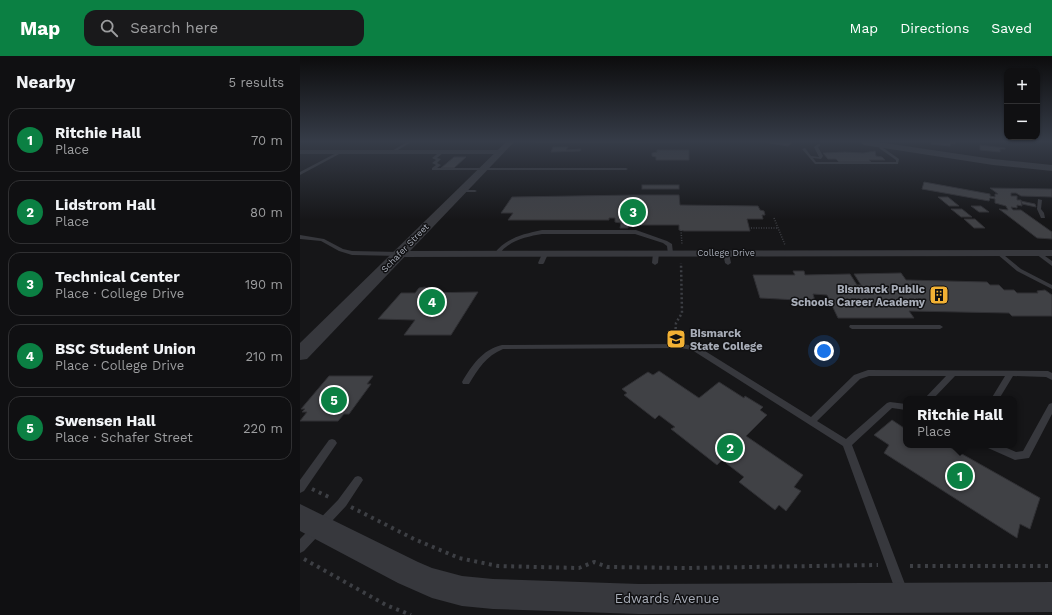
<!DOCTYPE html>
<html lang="en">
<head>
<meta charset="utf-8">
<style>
	:root { --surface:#101012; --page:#19191b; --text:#f1f3f6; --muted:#9c9d9f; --line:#303032; --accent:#0b8043 }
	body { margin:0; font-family:"Work Sans",sans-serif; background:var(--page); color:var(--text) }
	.controls { position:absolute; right:12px; top:12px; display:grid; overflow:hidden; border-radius:8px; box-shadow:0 1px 3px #0004 }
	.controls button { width:36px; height:36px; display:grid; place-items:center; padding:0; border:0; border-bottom:1px solid var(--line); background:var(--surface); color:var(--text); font:20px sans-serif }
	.you { position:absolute; left:524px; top:295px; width:14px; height:14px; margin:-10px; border:3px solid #fff; border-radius:50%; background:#1a73e8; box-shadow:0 0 0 6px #1a73e833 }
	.badge { display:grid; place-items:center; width:26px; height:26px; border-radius:50%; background:var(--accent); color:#fff; font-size:13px; font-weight:700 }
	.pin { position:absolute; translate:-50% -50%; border:2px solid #fff; box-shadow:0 1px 4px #0006 }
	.popup { position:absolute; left:603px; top:340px; width:114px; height:52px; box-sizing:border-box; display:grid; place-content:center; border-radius:8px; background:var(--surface); filter:drop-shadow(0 1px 3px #0005); font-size:13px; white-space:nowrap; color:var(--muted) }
	.popup b { font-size:15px; color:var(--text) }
	.popup::after { content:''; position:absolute; left:50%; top:100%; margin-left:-8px; border:8px solid transparent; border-top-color:var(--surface) }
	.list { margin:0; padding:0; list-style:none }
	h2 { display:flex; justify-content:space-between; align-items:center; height:52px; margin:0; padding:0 16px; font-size:17px }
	h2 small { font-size:13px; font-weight:400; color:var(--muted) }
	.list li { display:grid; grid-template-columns:26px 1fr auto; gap:12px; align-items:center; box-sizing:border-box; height:64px; margin:0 8px 8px; padding:0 8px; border:1px solid var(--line); border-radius:12px }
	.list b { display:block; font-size:15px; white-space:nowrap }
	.list p { margin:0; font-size:13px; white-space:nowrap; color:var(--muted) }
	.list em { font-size:13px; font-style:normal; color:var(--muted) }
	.icon { flex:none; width:22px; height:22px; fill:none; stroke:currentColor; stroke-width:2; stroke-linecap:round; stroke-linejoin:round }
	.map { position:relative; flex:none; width:752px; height:559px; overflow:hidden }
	header { display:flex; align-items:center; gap:24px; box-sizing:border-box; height:56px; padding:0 20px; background:var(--accent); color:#fff }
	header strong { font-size:19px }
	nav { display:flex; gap:22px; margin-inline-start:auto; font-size:14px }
	.search { width:280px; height:36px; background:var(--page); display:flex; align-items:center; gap:10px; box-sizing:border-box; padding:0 14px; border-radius:12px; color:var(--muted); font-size:15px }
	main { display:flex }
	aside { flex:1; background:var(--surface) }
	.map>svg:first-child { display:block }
	.building { fill:#404145; stroke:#303034 }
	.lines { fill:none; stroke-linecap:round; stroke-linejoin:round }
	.path-far2 { stroke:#3d3f44; stroke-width:1.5; stroke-dasharray:1 1.5; stroke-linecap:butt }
	.path-far1 { stroke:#3d3f44; stroke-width:2.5; stroke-dasharray:2 2.5; stroke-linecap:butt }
	.path { stroke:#3d3f44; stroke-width:4; stroke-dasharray:3 4.5; stroke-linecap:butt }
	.service { fill:#37383d; fill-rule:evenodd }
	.minor { fill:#37383d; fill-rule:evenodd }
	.tertiary { fill:#37383d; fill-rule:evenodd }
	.labels { text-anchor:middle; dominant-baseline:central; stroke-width:3; stroke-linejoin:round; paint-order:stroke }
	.far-street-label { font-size:9px; fill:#a8adb8; stroke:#111113 }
	.poi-label { font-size:11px; font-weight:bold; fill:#a8adb8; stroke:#111113; text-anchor:end }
	.near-street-label { font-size:13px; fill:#a8adb8; stroke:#111113 }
</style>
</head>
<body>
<header>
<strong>Map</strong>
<div class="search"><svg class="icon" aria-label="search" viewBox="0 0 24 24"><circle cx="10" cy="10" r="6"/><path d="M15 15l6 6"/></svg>Search here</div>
<nav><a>Map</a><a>Directions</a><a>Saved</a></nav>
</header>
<main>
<aside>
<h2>Nearby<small>5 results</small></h2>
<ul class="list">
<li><span class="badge">1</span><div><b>Ritchie Hall</b><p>Place</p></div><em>70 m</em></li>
<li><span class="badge">2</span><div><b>Lidstrom Hall</b><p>Place</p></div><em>80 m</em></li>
<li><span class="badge">3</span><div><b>Technical Center</b><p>Place · College Drive</p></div><em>190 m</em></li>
<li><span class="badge">4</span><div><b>BSC Student Union</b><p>Place · College Drive</p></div><em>210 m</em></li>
<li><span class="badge">5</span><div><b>Swensen Hall</b><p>Place · Schafer Street</p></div><em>220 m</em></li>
</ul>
</aside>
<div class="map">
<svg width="752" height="559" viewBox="0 0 752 559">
	<rect width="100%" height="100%" fill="#161618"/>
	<g class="building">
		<path d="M 463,86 L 493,86 L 488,90 Z"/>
		<path d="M 632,86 L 655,86 L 655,88 L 651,87 L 650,90 L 631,88 Z"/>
		<path d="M 680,89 L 705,92 L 705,93 L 700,93 L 700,96 L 680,94 Z"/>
		<path d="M 253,91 L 268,91 L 266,94 L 281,93 L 280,95 L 251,96 Z"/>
		<path d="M 357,94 L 389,94 L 389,104 L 356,104 L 356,101 L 352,100 L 352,97 L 357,96 Z"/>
		<path d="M 575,95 L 576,100 L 582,101 L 585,104 L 569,104 L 571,106 L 539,106 L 536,103 L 528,103 L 523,97 L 545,96 L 563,97 Z"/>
		<path d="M 154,101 L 166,101 L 154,112 L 141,112 Z"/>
		<path d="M 624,126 L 690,138 L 690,140 L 695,141 L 695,138 L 698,138 L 690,132 L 752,133 L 752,141 L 721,140 L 716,137 L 711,137 L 711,140 L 717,140 L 717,144 L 721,144 L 722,150 L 717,149 L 717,152 L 711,151 L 713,154 L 721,154 L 752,176 L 752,183 L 737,182 L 699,153 L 708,154 L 706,150 L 695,147 L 695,143 L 690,142 L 689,145 L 622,133 Z"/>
		<rect x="342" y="129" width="37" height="4"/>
		<path d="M 333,139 L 379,139 L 380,149 L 458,150 L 460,154 L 464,155 L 465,159 L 462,159 L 463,163 L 447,163 L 450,175 L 384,175 L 379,174 L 379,169 L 329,169 L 328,172 L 320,172 L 321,167 L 315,166 L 315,162 L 309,162 L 309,164 L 208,164 L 213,157 L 201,157 L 212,141 Z"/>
		<path d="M 638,141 L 648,141 L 659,150 L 649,150 Z"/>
		<path d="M 721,145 L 735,148 L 736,151 L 722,148 Z"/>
		<path d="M 671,150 L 681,150 L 689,156 L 679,156 Z"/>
		<path d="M 651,153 L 662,153 L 672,161 L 661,161 Z"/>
		<path d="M 664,163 L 675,163 L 685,172 L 674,172 Z"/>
		<path d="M 493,215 L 504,215 L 505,219 L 550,218 L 557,229 L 561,229 L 554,218 L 601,217 L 606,224 L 687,226 L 690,229 L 699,229 L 704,234 L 714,234 L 717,237 L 738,237 L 737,235 L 745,234 L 752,239 L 752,260 L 712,260 L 709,257 L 609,255 L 614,262 L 538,262 L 527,239 L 513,238 L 515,245 L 460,242 L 453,219 L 495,219 Z"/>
		<path d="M 125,231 L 127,232 L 123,237 L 178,236 L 151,279 L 104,279 L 115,264 L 78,263 L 101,237 L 115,237 L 119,232 Z"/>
		<path d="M 359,315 L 399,342 L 419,326 L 444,342 L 445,340 L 463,351 L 460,354 L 467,359 L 446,380 L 503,419 L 494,431 L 501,435 L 486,455 L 479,449 L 475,454 L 439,426 L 444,421 L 422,404 L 417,409 L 371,373 L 375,371 L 359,359 L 355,363 L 324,339 L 327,337 L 322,333 L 348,316 L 353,319 Z"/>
		<path d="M 29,320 L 73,320 L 67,328 L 71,328 L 49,358 L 44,358 L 38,365 L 0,365 L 7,356 L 2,356 L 5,353 L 1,353 Z"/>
		<path d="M 592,364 L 604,372 L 606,369 L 606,389 L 646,389 L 740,442 L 730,473 L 720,468 L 717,482 L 584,397 L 589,389 L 574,379 Z"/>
	</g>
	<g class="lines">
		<g class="path-far2">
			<path d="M 474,162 L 485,189"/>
			<path d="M 451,172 L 478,172"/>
			<path d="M 381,174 L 382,189"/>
		</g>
		<path class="path-far1" d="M 375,282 L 376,267 L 382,257 L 381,207"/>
		<g class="path">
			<path d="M 12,433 L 31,442"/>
			<path d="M 51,451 L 114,483 L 159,502 L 198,510 L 279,512 L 294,506 L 308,511 L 386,512 L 578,509"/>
			<path d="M 4,503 L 86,549 L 111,559"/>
			<path d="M 610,510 L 752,510"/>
		</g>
		<g class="service">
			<path d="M 107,86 L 111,86 L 93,97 L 90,96 Z"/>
			<path d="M 234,86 L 381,86 L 379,87 L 236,87 Z"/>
			<path d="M 582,87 L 585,88 L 582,91 L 599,103 L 598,108 L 515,108 L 502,93 L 505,92 L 511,100 L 519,101 L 514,91 L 518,88 L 520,88 L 520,90 L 518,91 L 523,100 L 521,103 L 513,102 L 516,106 L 596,106 L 596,104 L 579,92 Z"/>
			<path d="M 40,95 L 43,96 L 0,119 L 0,116 Z"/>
			<path d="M 141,95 L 144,96 L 137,102 L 141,103 L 137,107 L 141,109 L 137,112 L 326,112 L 328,113 L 326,114 L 132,114 L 132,112 L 136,109 L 132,107 L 136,104 L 132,102 Z"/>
			<path d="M 160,134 L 175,134 L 177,135 L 175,136 L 160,136 Z"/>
			<path d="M 738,143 L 742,144 L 741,153 L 744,157 L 745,162 L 741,162 L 737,153 Z"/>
			<path d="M 242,174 L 336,174 L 367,185 L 372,188 L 373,197 L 370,199 L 368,198 L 367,190 L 363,187 L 335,178 L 242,178 C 230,180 216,183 206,191 C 202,193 201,198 197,200 L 194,198 C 206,182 223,178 242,174 Z"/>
			<path d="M 0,179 L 24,183 L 43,193 L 52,195 L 100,196 L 103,198 L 100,200 L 52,199 L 39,195 L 21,185 L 0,183 Z"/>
			<path d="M 356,195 L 359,197 L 358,207 L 355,209 L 352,207 L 353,197 Z"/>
			<path d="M 426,195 L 429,197 L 431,207 L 428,209 L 425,207 L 423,197 Z"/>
			<path d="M 699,195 L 721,213 L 752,229 L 752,233 L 717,215 L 697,198 L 697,196 Z"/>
			<path d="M 738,195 L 752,205 L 752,210 L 736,198 L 736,196 Z"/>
			<path d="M 245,196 L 248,198 L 244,207 L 243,208 L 239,208 L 238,207 L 242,198 Z"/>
			<path d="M 550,269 L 640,269 L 643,271 L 640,273 L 552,273 L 549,271 Z"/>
			<path d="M 381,288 L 397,290 L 511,361 L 554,319 L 568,314 L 748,315 L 752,317 L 752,324 L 746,321 L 713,320 L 699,343 L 691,343 L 705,320 L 655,320 L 633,343 L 624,343 L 646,320 L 569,320 L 560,323 L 517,365 L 546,383 L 587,347 L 590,346 L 606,348 L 606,354 L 592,352 L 552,389 L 608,536 L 606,540 L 602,542 L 598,540 L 596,536 L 543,390 L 392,294 L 381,292 L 203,293 C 186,300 178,313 169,328 L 163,328 L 162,326 C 172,309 182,294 202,289 Z"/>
			<path d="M 752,347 L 752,358 L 729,402 L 715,404 L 688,392 L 686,389 L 700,389 L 716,396 L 723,395 L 749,348 Z"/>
			<path d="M 32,383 L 35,384 L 37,387 L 35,390 L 4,435 L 0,437 L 0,424 L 29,384 Z"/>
			<path d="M 58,420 L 61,421 L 63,424 L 46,450 L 4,495 L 0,497 L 0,483 L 38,444 L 55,421 Z"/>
		</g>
		<g class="minor">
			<path d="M 0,94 L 200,94 L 203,96 L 200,98 L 0,98 Z"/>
			<path d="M 752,194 L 752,200 L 100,201 L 95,198 L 100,195 Z"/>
		</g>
		<g class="tertiary">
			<path d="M 206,86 L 214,86 L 7,303 L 0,304 L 0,287 Z"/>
			<path d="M 560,86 L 578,86 L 693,103 L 752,109 L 752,115 L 693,109 L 564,89 Z"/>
			<path d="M 0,448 L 118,506 L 132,512 L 162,520 L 193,523 L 339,528 L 752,526 L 752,556 L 339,558 L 193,553 L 162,550 L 132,542 L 98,527 L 0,475 Z"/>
		</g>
	</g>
	<linearGradient id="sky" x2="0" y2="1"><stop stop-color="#0c0c0d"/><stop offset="0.52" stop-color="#363c48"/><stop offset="1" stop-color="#363c48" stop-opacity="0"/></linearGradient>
	<rect width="752" height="164" fill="url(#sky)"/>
	<defs>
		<symbol id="building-square" viewBox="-11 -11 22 22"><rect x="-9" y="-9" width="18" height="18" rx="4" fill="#f2b134" stroke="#111113"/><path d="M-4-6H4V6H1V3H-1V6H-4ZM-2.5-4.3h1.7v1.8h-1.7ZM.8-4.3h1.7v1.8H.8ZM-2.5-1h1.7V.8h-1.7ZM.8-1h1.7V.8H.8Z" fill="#111"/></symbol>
		<symbol id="university-square" viewBox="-11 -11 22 22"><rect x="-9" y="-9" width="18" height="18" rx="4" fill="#f2b134" stroke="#111113"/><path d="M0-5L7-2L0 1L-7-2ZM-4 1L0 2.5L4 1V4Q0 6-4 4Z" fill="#111"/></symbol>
	</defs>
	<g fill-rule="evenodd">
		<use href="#building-square" x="628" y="228" width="22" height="22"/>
		<use href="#university-square" x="365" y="272" width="22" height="22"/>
	</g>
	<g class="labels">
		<g class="far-street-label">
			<text transform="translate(105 192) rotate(-46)">Schafer Street</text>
			<text x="426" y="197">College Drive</text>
		</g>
		<g class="poi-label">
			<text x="625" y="233">Bismarck Public<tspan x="625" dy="13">Schools Career Academy</tspan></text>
			<text x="390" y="277" text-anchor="start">Bismarck<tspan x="390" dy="13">State College</tspan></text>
		</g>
		<g class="near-street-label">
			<text x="367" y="542">Edwards Avenue</text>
		</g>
	</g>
</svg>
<div class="controls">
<button>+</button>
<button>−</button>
</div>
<div class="you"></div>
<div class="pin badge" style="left:660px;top:420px">1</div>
<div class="popup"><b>Ritchie Hall</b>Place</div>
<div class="pin badge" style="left:430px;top:392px">2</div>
<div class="pin badge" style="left:333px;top:156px">3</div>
<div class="pin badge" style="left:132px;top:246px">4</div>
<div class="pin badge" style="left:34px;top:344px">5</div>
</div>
</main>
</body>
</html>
